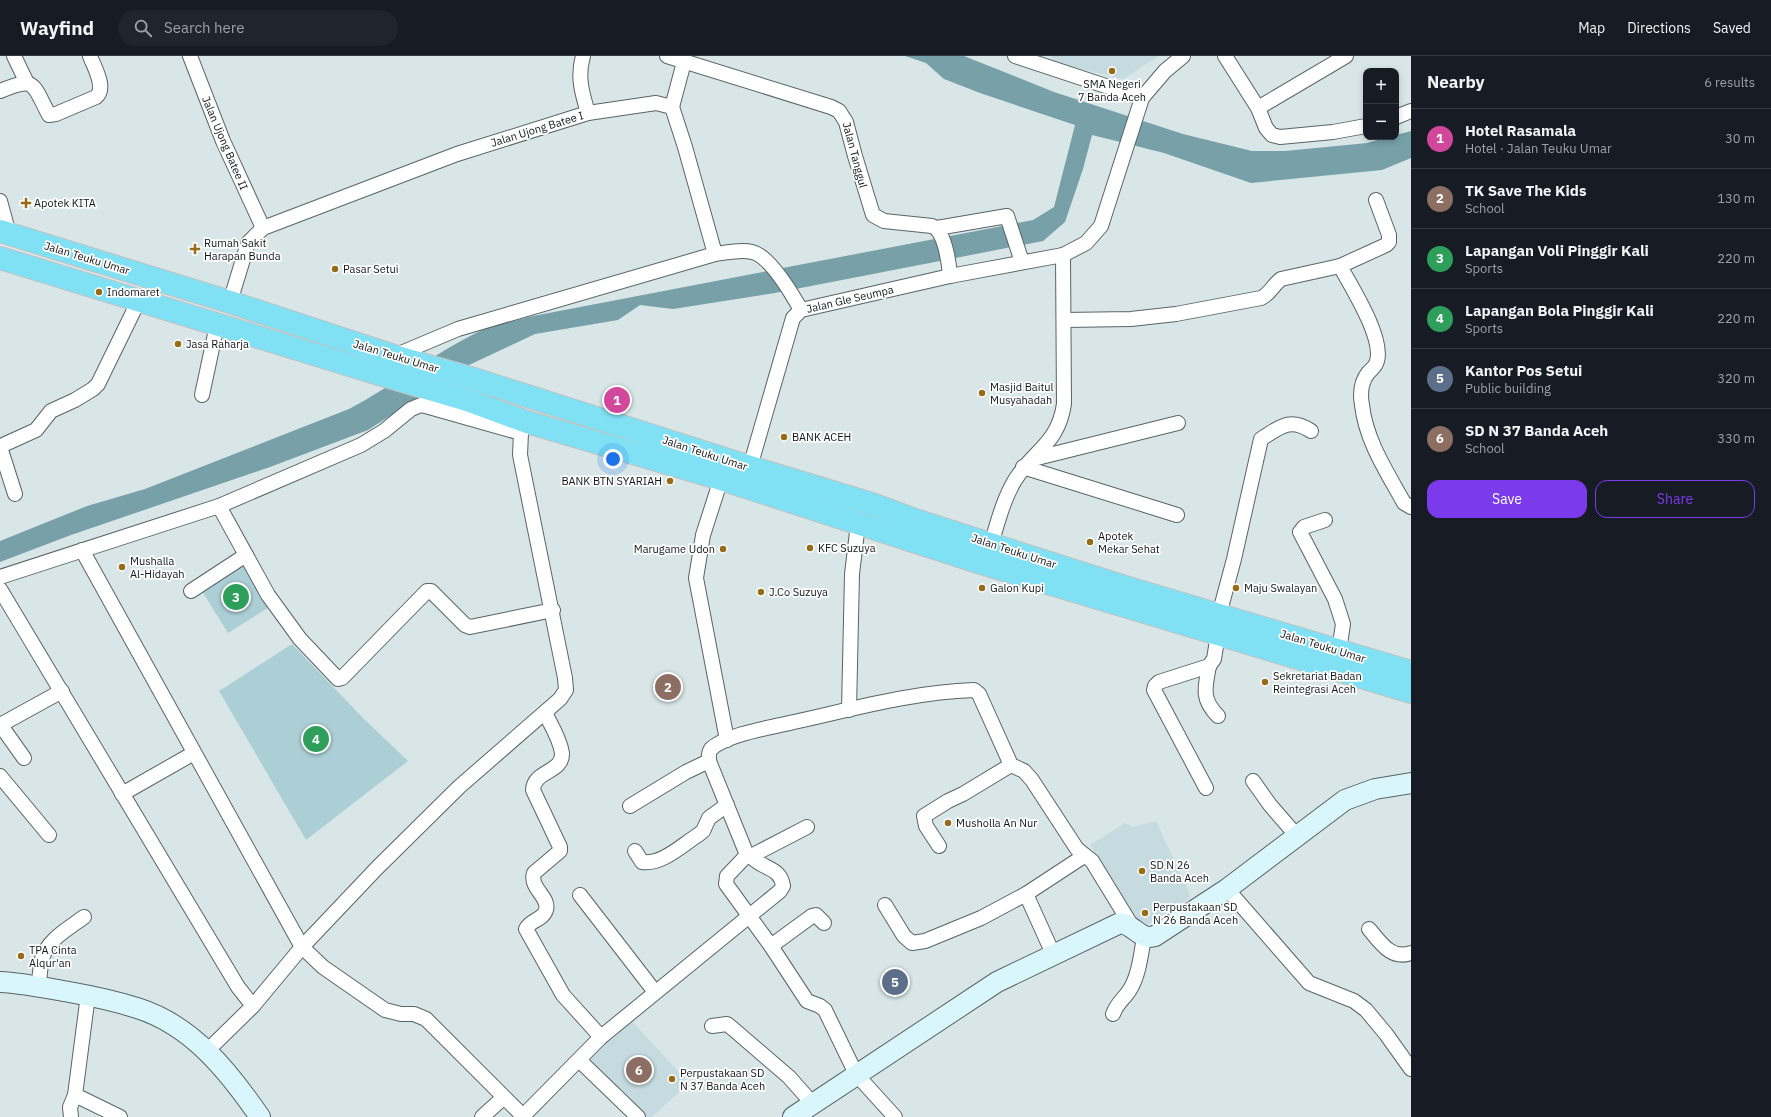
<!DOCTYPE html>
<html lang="en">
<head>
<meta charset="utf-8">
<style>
	:root { --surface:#171b24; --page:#20242c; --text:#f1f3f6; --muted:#9ea1a6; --line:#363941; --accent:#7c3aed }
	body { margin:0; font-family:"IBM Plex Sans",sans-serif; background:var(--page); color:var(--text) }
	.controls { position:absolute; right:12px; top:12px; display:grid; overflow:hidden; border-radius:8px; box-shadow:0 2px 6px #0003 }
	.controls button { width:36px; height:36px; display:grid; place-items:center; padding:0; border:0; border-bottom:1px solid var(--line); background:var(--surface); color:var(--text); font:20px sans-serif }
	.you { position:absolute; left:613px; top:403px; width:14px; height:14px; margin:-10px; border:3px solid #fff; border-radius:50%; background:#1a73e8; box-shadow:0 0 0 6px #1a73e833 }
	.badge { display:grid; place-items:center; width:26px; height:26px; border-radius:50%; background:var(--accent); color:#fff; font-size:13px; font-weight:700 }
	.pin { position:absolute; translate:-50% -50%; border:2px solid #fff; box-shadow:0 1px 4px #0006 }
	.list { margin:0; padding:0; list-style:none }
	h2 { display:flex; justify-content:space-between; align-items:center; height:52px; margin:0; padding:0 16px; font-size:17px }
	h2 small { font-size:13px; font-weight:400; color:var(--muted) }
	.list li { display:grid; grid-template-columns:26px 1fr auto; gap:12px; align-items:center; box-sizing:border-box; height:60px; padding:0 16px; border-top:1px solid var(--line) }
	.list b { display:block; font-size:15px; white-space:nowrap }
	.list p { margin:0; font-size:13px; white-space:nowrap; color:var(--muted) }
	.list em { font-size:13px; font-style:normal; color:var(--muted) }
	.actions { display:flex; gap:8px; padding:12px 16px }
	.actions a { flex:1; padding:9px 0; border:1px solid var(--accent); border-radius:12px; text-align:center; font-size:14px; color:var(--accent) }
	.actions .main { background:var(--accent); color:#fff }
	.icon { flex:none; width:22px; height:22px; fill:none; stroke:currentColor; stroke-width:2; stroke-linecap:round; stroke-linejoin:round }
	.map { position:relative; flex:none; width:1411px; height:1061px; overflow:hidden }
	header { display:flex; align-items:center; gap:24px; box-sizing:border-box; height:56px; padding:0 20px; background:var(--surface); border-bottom:1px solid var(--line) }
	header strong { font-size:19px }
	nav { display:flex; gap:22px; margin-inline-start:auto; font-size:14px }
	.search { width:280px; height:36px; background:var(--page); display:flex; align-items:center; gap:10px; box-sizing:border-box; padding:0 14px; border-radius:22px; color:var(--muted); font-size:15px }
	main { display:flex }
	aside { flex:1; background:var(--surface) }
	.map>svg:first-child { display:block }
	.built { fill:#c5dbe0 }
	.green { fill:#accfd6 }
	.water { fill:#77a0a8 }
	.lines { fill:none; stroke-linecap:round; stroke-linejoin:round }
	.street-casing { stroke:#596467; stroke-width:16 }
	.secondary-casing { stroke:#596467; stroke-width:22 }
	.highway-casing { stroke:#c1c2c2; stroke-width:24 }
	.street { stroke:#fff; stroke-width:14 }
	.secondary { stroke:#d9f6fc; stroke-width:20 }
	.highway { stroke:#81e1f4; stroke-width:22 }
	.poi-dot { fill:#976c19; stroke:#fff; stroke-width:1.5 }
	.labels { text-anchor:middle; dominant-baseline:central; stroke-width:3.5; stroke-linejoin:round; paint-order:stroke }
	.poi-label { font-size:11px; fill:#111616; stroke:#fff; text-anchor:start }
	.street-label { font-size:11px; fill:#111616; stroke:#fff }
</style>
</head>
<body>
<header>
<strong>Wayfind</strong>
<div class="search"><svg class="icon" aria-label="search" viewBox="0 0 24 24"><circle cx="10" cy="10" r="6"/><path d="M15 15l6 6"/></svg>Search here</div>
<nav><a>Map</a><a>Directions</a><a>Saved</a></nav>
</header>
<main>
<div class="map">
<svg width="1411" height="1061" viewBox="0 0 1411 1061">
	<rect width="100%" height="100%" fill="#d9e6e8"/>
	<g class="built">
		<path d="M 1051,0 L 1159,0 L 1123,23 L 1056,7 Z"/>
		<path d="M 1156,765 L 1191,841 L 1148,868 L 1139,870 L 1090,789 L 1125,767 L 1133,771 Z"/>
		<path d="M 629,962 L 689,1027 L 652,1061 L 646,1061 L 586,1001 Z"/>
	</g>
	<g class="green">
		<path d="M 242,504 L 271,550 L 228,577 L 200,532 Z"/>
		<path d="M 292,588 L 363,662 L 408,705 L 306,784 L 219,635 Z"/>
	</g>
	<path class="water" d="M 905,0 L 964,0 L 1054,36 L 1183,78 L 1252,95 L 1285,95 L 1367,87 L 1388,81 L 1396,81 L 1396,79 L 1411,75 L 1411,102 L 1382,114 L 1251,127 L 1164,97 L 1092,79 L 1083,113 L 1065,166 L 1043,185 L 775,237 L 673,253 L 640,249 L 618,264 L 535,278 L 469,309 L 368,374 L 270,411 L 71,479 L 0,506 L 0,485 L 87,450 L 145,433 L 349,353 C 393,330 433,298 478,276 C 493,269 512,266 528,261 L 1033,164 L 1054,151 L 1075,69 L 980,37 L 944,23 L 926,7 Z"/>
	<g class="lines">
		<defs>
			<g id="street">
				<path d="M 14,0 L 27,27"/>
				<path d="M 190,0 L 223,85 L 263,172"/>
				<path d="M 583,0 C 577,21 582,37 588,57"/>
				<path d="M 667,0 L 831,51 L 839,55 L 846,66 L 855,100 L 873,159 L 884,165 L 932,170 C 945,175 949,207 950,220"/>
				<path d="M 1015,0 L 1142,42"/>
				<path d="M 1225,0 L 1258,52 L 1266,72 L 1272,79 L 1280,81 L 1333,76 L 1366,70"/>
				<path d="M 0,35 C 36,20 32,27 49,59 L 56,58 L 96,41 C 107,32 94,11 90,0"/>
				<path d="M 672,51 L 684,6"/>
				<path d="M 1258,52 L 1346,0"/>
				<path d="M 1396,61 L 1411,55"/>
				<path d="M 0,145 L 9,178"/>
				<path d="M 937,172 L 1007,160 L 1022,206"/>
				<path d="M 1340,210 C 1351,230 1384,282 1377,305 C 1376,310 1371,314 1368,317 C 1361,326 1360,338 1362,349 C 1366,385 1387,416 1404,447 L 1411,451"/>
				<path d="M 230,246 L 248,187 L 263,172 L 457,98 L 588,57 L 656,47 L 672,51 L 685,91 L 715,198"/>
				<path d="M 1064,264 L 1131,263 L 1176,258 L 1261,242 C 1270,238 1273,229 1281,223 L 1340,210 L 1386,189 L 1389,186 L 1389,179 L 1376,144"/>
				<path d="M 394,300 L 458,273 L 715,198 C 726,197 740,193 752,196 C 770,200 792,238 801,254"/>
				<path d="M 202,339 L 217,269"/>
				<path d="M 1033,403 L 1178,367"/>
				<path d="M 750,411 L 793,262 L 801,254 L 950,220 L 1063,199 L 1086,187 L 1101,170 L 1142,42 L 1165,15 L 1183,0"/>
				<path d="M 1023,411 L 1177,459"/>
				<path d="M 721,423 L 703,479 L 696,522 L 727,684"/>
				<path d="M 15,438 L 1,394 L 3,389 L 36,374 L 51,355 L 75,344 L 93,333 L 98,328 L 139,244"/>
				<path d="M 219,450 L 268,539 L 300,583 L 338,623 L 342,622 L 427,535 L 431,535 L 465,569 L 470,571 L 553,554"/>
				<path d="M 1325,464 L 1304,471 L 1300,476 L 1335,543 L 1343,568 L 1339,595"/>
				<path d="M 991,488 C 998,466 1003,444 1015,424 C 1034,394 1058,388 1064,348 L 1063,199"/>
				<path d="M 82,494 L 302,891 L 323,911 L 385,954 L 401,958 L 414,958 L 426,963 L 521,1058 L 527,1056 L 601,981 L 780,835 L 783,830 C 781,816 772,814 761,808 C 756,806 753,801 747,799"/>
				<path d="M 0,521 L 219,450 L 361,389 L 384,375 L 411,353 L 421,349 L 429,351 L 521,377"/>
				<path d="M 0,533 L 238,931 L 253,950"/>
				<path d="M 191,535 L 246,499"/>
				<path d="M 1219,559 L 1234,503 L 1261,383 C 1280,371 1290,361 1311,375"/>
				<path d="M 1209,610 C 1205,632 1201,643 1218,660"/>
				<path d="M 849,654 L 852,518 L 858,468"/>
				<path d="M 545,657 C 551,669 560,683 562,697 C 563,717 534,714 533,734 L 560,791 L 560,795 L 534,817 C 529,832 550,841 546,854 C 543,864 530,864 526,873 L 563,939 L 601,981"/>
				<path d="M 24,702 L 2,671 L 2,668 L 62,635"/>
				<path d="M 0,720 L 49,779"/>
				<path d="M 1253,725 L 1270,749 L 1297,780"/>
				<path d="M 1206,732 L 1154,634 L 1155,630 L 1159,626 L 1209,610 L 1214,603 L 1218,578"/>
				<path d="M 122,738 L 194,697"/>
				<path d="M 630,750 L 686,716 L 709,705"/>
				<path d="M 939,790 L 926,770 L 924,760 L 948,745 L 963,738 L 1011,709"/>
				<path d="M 635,795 L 642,806 C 662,809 682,789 698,779 L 703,775 L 709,762 L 727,749"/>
				<path d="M 751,800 L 807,771"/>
				<path d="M 1227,833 L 1309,927 L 1354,945 L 1366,954 L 1386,978 L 1411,1013"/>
				<path d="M 1026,838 L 1084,800"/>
				<path d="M 580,839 L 655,936"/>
				<path d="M 885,849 L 904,880 L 912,887 L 925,885 L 981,862 L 1026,838 L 1054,900"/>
				<path d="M 1369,873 C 1381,887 1391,904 1411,897"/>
				<path d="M 771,890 L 812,860 L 816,859 L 824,867"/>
				<path d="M 38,931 C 40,921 40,912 42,903 C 47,884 69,872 84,861"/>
				<path d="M 1113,958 C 1117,947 1123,944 1129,935 C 1139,920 1141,898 1144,881"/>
				<path d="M 712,970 L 727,968 L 732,972 L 789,1021 L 812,1047"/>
				<path d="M 207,995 L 253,950 L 302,891 L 377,812 L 459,731 L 560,643 L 566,634 L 565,622 L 520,399 L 521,377 L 527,366"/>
				<path d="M 579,1004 L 638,1061"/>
				<path d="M 75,1039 L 120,1061"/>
				<path d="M 71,1061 L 70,1051 L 75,1039 L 88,939"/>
				<path d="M 482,1061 L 503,1042"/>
				<path d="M 895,1061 L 856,1018 L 825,954 L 820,950 L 807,945 L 771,890 L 726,828 L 727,820 L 747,799 L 709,705 C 709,700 708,697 711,693 C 726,678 774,671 794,666 C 853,653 913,636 974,634 L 979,638 L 1011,709 L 1024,715 L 1032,724 L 1077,793 L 1092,805 L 1133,872"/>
			</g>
			<g id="secondary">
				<path d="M 0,926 C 23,927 46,932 69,936 C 92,940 115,945 137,952 C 192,969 229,1016 260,1061"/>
				<path d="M 793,1061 L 997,926 L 1120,867 C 1134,868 1140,885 1155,880 L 1227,833 L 1345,744 L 1375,733 L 1411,727"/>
			</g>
			<g id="highway">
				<path d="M 0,175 L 230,246 L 394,300 L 474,323 L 750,411 L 872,448 L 918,465 L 1125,531 L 1411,616"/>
				<path d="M 0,202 L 379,318 L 467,344 L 527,366 L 721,423 L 981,507 L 1411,636"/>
			</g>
		</defs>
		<use href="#street" class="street-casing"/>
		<use href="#secondary" class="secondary-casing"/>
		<use href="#highway" class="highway-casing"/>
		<use href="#street" class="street"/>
		<use href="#secondary" class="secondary"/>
		<use href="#highway" class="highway"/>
	</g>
	<g class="poi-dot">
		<circle cx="1112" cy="15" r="4"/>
		<path d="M24 141h4v4h4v4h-4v4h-4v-4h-4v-4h4z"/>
		<path d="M193 187h4v4h4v4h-4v4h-4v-4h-4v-4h4z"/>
		<circle cx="335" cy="213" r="4"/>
		<circle cx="99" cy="236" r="4"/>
		<circle cx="178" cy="288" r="4"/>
		<circle cx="982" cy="337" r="4"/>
		<circle cx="784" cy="381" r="4"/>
		<circle cx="670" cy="425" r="4"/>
		<circle cx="1090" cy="486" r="4"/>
		<circle cx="810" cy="492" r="4"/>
		<circle cx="723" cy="493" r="4"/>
		<circle cx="122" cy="511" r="4"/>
		<circle cx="982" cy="532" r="4"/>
		<circle cx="1236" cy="532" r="4"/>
		<circle cx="761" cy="536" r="4"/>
		<circle cx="1265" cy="626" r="4"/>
		<circle cx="948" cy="767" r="4"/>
		<circle cx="1142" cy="815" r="4"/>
		<circle cx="1145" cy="857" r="4"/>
		<circle cx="21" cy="900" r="4"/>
		<circle cx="672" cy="1023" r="4"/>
	</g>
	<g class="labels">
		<g class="poi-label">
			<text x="1112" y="28" text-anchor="middle">SMA Negeri<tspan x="1112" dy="13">7 Banda Aceh</tspan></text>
			<text x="34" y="147">Apotek KITA</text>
			<text x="204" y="187">Rumah Sakit<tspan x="204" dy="13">Harapan Bunda</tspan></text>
			<text x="343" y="213">Pasar Setui</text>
			<text x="107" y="236">Indomaret</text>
			<text x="186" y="288">Jasa Raharja</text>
			<text x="990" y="331">Masjid Baitul<tspan x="990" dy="13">Musyahadah</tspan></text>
			<text x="792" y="381">BANK ACEH</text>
			<text x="662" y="425" text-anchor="end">BANK BTN SYARIAH</text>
			<text x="1098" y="480">Apotek<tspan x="1098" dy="13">Mekar Sehat</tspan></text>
			<text x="818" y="492">KFC Suzuya</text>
			<text x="715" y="493" text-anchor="end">Marugame Udon</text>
			<text x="130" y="505">Mushalla<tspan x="130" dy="13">Al-Hidayah</tspan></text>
			<text x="990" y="532">Galon Kupi</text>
			<text x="1244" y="532">Maju Swalayan</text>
			<text x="769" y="536">J.Co Suzuya</text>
			<text x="1273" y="620">Sekretariat Badan<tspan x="1273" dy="13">Reintegrasi Aceh</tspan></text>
			<text x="956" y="767">Musholla An Nur</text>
			<text x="1150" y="809">SD N 26<tspan x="1150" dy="13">Banda Aceh</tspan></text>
			<text x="1153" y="851">Perpustakaan SD<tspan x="1153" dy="13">N 26 Banda Aceh</tspan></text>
			<text x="29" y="894">TPA Cinta<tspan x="29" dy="13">Alqur'an</tspan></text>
			<text x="680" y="1017">Perpustakaan SD<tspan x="680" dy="13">N 37 Banda Aceh</tspan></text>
		</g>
		<g class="street-label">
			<text transform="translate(537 73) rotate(-17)">Jalan Ujong Batee I</text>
			<text transform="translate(225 87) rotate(67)">Jalan Ujong Batee II</text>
			<text transform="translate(855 99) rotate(75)">Jalan Tanggul</text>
			<text transform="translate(87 202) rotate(17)">Jalan Teuku Umar</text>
			<text transform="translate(850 243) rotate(-13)">Jalan Gle Seumpa</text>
			<text transform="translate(396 300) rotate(17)">Jalan Teuku Umar</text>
			<text transform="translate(705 397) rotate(18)">Jalan Teuku Umar</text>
			<text transform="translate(1014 495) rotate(18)">Jalan Teuku Umar</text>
			<text transform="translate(1323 590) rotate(17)">Jalan Teuku Umar</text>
		</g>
	</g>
</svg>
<div class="controls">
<button>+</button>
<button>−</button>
</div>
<div class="you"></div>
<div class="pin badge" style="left:617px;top:344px;background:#d1479c">1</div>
<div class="pin badge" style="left:668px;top:631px;background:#8d6e63">2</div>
<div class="pin badge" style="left:236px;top:541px;background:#2e9e5b">3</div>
<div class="pin badge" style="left:316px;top:683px;background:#2e9e5b">4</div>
<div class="pin badge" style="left:895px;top:926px;background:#5c6f8a">5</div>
<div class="pin badge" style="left:639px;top:1014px;background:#8d6e63">6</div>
</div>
<aside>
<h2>Nearby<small>6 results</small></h2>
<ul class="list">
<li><span class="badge" style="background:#d1479c">1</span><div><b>Hotel Rasamala</b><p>Hotel · Jalan Teuku Umar</p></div><em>30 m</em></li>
<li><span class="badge" style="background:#8d6e63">2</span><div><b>TK Save The Kids</b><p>School</p></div><em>130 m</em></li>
<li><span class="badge" style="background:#2e9e5b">3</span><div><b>Lapangan Voli Pinggir Kali</b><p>Sports</p></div><em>220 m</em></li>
<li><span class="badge" style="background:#2e9e5b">4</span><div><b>Lapangan Bola Pinggir Kali</b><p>Sports</p></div><em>220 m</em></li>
<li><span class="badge" style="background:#5c6f8a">5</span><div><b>Kantor Pos Setui</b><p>Public building</p></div><em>320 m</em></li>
<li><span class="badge" style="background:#8d6e63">6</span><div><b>SD N 37 Banda Aceh</b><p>School</p></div><em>330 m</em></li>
</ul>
<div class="actions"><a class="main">Save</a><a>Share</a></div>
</aside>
</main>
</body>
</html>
